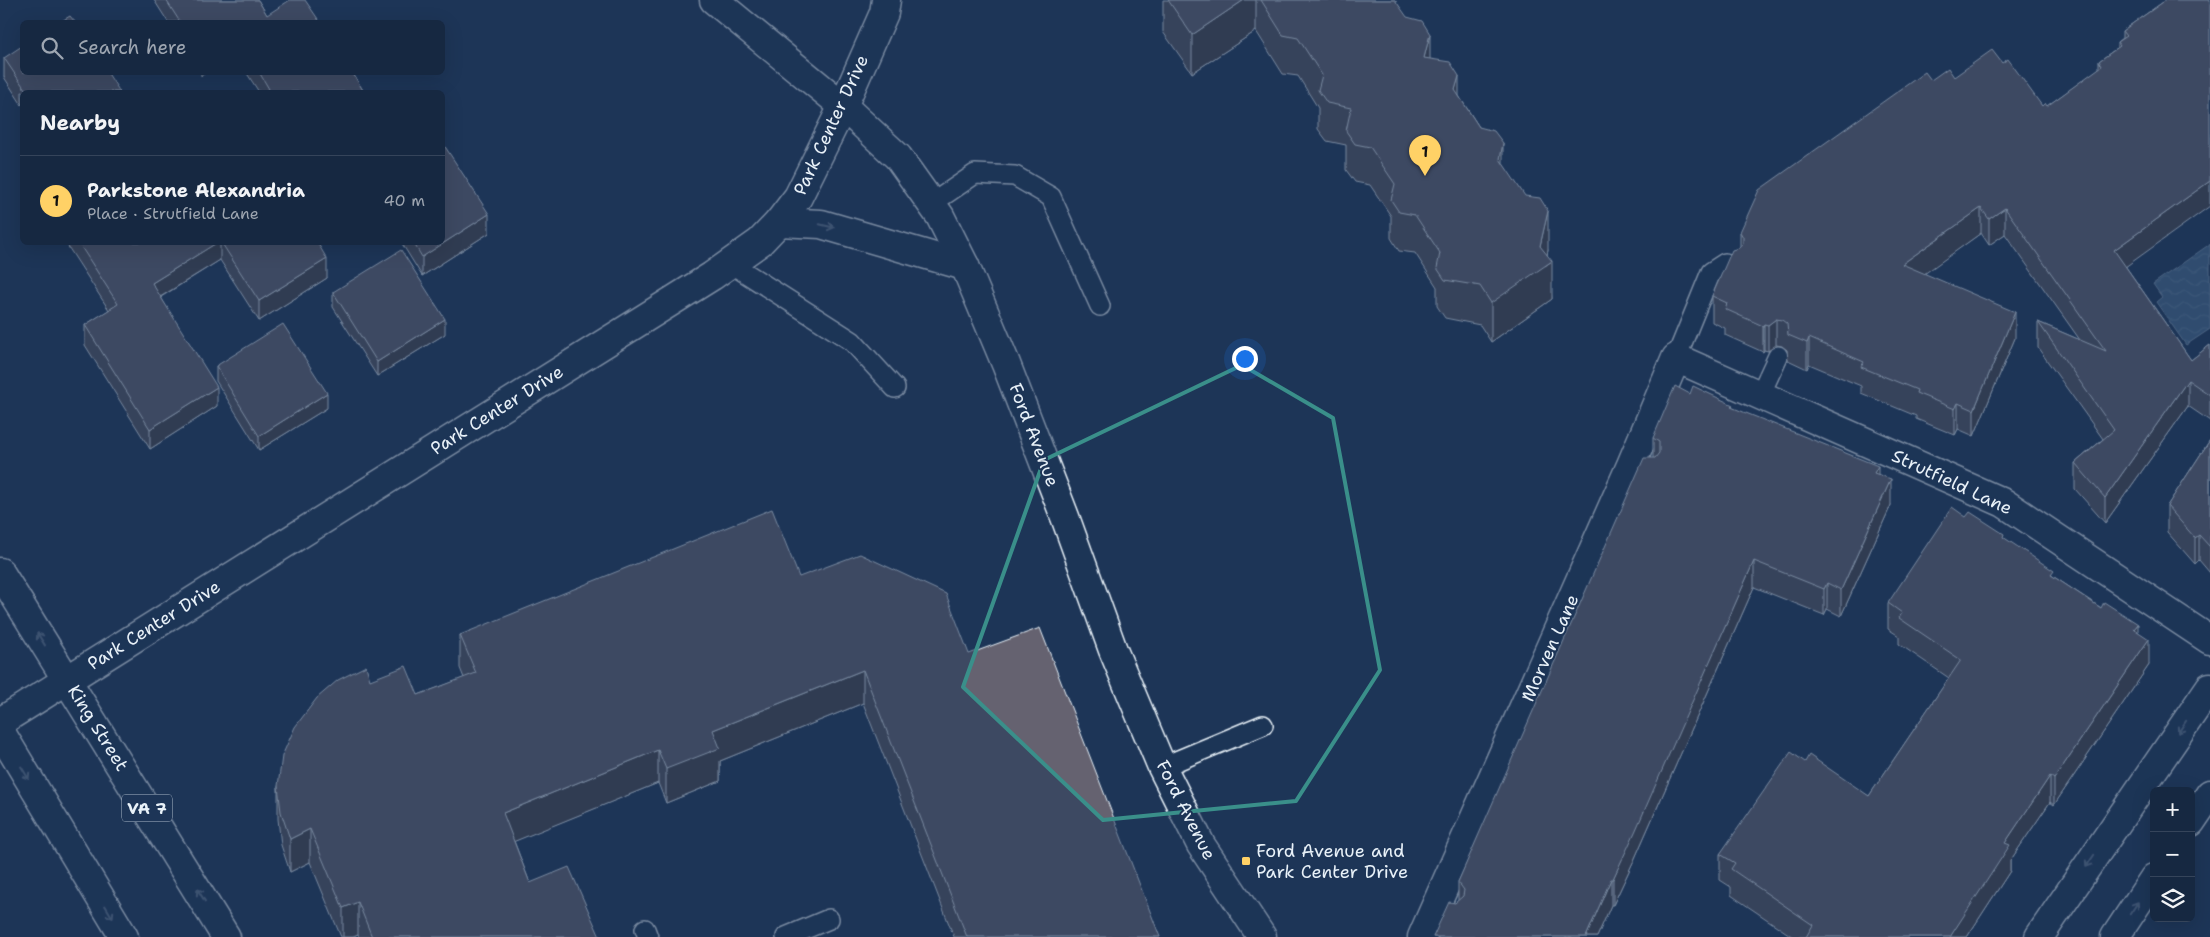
<!DOCTYPE html>
<html lang="en">
<head>
<meta charset="utf-8">
<style>
	:root { --surface:#162841; --page:#23344c; --text:#f1f3f6; --muted:#9ea6b1; --line:#35445a; --accent:#ffd166 }
	body { margin:0; font-family:"Shantell Sans",sans-serif; background:var(--page); color:var(--text) }
	.controls { position:absolute; right:15px; bottom:15px; display:grid; overflow:hidden; border-radius:8px; box-shadow:0 5px 20px #0002 }
	.controls button { width:45px; height:45px; display:grid; place-items:center; padding:0; border:0; border-bottom:1px solid var(--line); background:var(--surface); color:var(--text); font:25px sans-serif }
	.you { position:absolute; left:1244px; top:358px; width:18px; height:18px; margin:-12px; border:4px solid #fff; border-radius:50%; background:#1a73e8; box-shadow:0 0 0 8px #1a73e833 }
	.badge { display:grid; place-items:center; width:32px; height:32px; border-radius:50%; background:var(--accent); color:#111; font-size:16px; font-weight:700 }
	.pin { position:absolute; translate:-50% -41px; filter:drop-shadow(0 1px 2px #0008) }
	.pin::after { content:''; position:absolute; top:26px; width:18px; height:15px; background:inherit; clip-path:polygon(0 0,100% 0,50% 100%) }
	.list { margin:0; padding:0; list-style:none }
	h2 { display:flex; justify-content:space-between; align-items:center; height:65px; margin:0; padding:0 20px; font-size:21px }
	h2 small { font-size:16px; font-weight:400; color:var(--muted) }
	.list li { display:grid; grid-template-columns:32px 1fr auto; gap:15px; align-items:center; box-sizing:border-box; height:90px; padding:0 20px; border-top:1px solid var(--line) }
	.list b { display:block; font-size:19px; white-space:nowrap }
	.list p { margin:0; font-size:16px; white-space:nowrap; color:var(--muted) }
	.list em { font-size:16px; font-style:normal; color:var(--muted) }
	.icon { flex:none; width:28px; height:28px; fill:none; stroke:currentColor; stroke-width:2; stroke-linecap:round; stroke-linejoin:round }
	.map { position:relative; flex:none; width:2210px; height:937px; overflow:hidden }
	.search { position:absolute; background:var(--surface); box-shadow:0 5px 20px #0002; left:20px; top:20px; width:425px; height:55px; display:flex; align-items:center; gap:12px; box-sizing:border-box; padding:0 18px; border-radius:8px; color:var(--muted); font-size:19px }
	.panel { position:absolute; background:var(--surface); box-shadow:0 5px 20px #0002; left:20px; top:90px; width:425px; height:155px; border-radius:8px }
	.map>svg:first-child { display:block }
	.water { fill:url(#water-waves); stroke:#879fb8 }
	.lines { fill:none; stroke-linecap:round; stroke-linejoin:round }
	.lane-casing { stroke:#e8f1f8; stroke-width:22 }
	.street-casing { stroke:#e8f1f8; stroke-width:31 }
	.secondary-casing { stroke:#e8f1f8; stroke-width:31 }
	.primary-casing { stroke:#e8f1f8; stroke-width:31 }
	.lane { stroke:#1d3557; stroke-width:19 }
	.street { stroke:#1d3557; stroke-width:28 }
	.secondary { stroke:#1d3557; stroke-width:28 }
	.primary { stroke:#1d3557; stroke-width:28 }
	.wall { fill:#575460; stroke:#e8f1f8 }
	.shaded-wall { fill:#47454e; stroke:#e8f1f8 }
	.building { fill:#656270; stroke:#e8f1f8 }
	.oneway { stroke:#64778f }
	.marked { fill:none; stroke:#3a8f8a; stroke-width:4; stroke-linejoin:round }
	.poi-dot { fill:#ffd166; stroke:#1d3557; stroke-width:2 }
	.labels { text-anchor:middle; dominant-baseline:central; stroke-width:4; stroke-linejoin:round; paint-order:stroke }
	.shield { fill:#1d3557; stroke:#abb9c8; stroke-width:1 }
	.shield-label { font-size:16px; font-weight:bold; fill:#e8f1f8 }
	.street-label { font-size:18px; fill:#e8f1f8; stroke:#1d3557 }
	.poi-label { font-size:18px; fill:#e8f1f8; stroke:#1d3557; text-anchor:start }
</style>
</head>
<body>
<div class="map">
<svg width="2210" height="937" viewBox="0 0 2210 937">
	<defs>
		<pattern id="water-waves" width="16" height="10" patternUnits="userSpaceOnUse" patternTransform="scale(1.25)"><rect width="16" height="10" fill="#46698d"/><path d="M0 5q4-4 8 0t8 0" fill="none" stroke="#617f9e"/></pattern>
	</defs>
	<rect width="100%" height="100%" fill="#1d3557"/>
	<filter id="ink" filterUnits="userSpaceOnUse"><feTurbulence type="fractalNoise" baseFrequency=".02" numOctaves="2"/><feDisplacementMap in="SourceGraphic" scale="10" xChannelSelector="R" yChannelSelector="G"/><feConvolveMatrix kernelMatrix="1 2 1 2 8 2 1 2 1" color-interpolation-filters="sRGB"/></filter>
	<g filter="url(#ink)">
		<path class="water" d="M 2210,244 L 2210,329 L 2186,345 L 2156,302 L 2162,297 L 2153,284 Z"/>
		<g class="lines">
			<defs>
				<g id="lane">
					<path d="M 931,204 L 975,174 L 1015,176 L 1051,197 L 1100,306"/>
					<path d="M 730,263 L 852,341 L 895,388"/>
					<path d="M 1676,358 L 1711,272 L 1725,263 L 1732,265"/>
					<path d="M 1760,395 L 1778,356"/>
					<path d="M 1162,767 L 1263,725"/>
					<path d="M 645,929 L 648,937"/>
					<path d="M 786,937 L 829,919"/>
				</g>
				<g id="street">
					<path d="M 714,0 L 843,106 L 898,157 L 940,216 L 965,266 L 1006,364 L 1065,517 L 1113,650 L 1162,767 L 1201,845 L 1262,937"/>
					<path d="M 779,222 L 821,224 L 965,266"/>
					<path d="M 0,722 L 712,276 L 760,242 L 779,222 L 798,197 L 843,106 L 884,13 L 886,0"/>
					<path d="M 1422,937 L 1631,465 L 1676,358 L 2004,503 L 2210,640"/>
				</g>
				<g id="secondary">
					<path d="M 2191,822 L 2210,794"/>
					<path d="M 2039,937 L 2210,687"/>
					<path d="M 2115,937 L 2154,878"/>
				</g>
				<g id="primary">
					<path d="M 0,572 L 226,937"/>
					<path d="M 0,731 L 124,937"/>
				</g>
			</defs>
			<use href="#lane" class="lane-casing"/>
			<use href="#street" class="street-casing"/>
			<use href="#secondary" class="secondary-casing"/>
			<use href="#primary" class="primary-casing"/>
			<use href="#lane" class="lane"/>
			<use href="#street" class="street"/>
			<use href="#secondary" class="secondary"/>
			<use href="#primary" class="primary"/>
		</g>
		<g class="wall">
			<path d="M 154,0 L 258,0 L 267,15 L 320,22 L 168,22 Z"/>
			<path d="M 1163,0 L 1395,0 L 1430,59 L 1459,96 L 1503,164 L 1548,250 L 1547,255 L 1552,299 L 1491,342 L 1480,325 L 1445,318 L 1437,306 L 1437,287 L 1415,253 L 1399,251 L 1391,238 L 1391,216 L 1370,185 L 1355,182 L 1346,170 L 1346,145 L 1327,141 L 1318,129 L 1318,108 L 1298,76 L 1283,74 L 1256,31 L 1192,73 L 1163,32 Z"/>
			<path d="M 2166,0 L 2126,267 L 2191,360 L 2210,345 L 2210,421 L 2188,406 L 2105,523 L 2075,489 L 2075,463 L 2103,439 L 2038,348 L 2038,322 L 2080,340 L 2005,234 L 1989,245 L 1981,233 L 1924,273 L 2015,338 L 1974,436 L 1958,429 L 1955,435 L 1916,419 L 1916,416 L 1861,393 L 1861,386 L 1809,364 L 1807,369 L 1788,360 L 1787,350 L 1782,346 L 1776,345 L 1768,351 L 1764,350 L 1763,352 L 1725,335 L 1725,328 L 1712,322 L 1712,296 L 1740,246 L 1740,232 L 1931,80 L 1954,77 L 2002,63 L 2042,106 L 2047,106 L 2099,69 L 2099,61 L 2117,48 L 2117,42 L 2122,38 L 2122,31 Z"/>
			<path d="M 4,58 L 120,92 L 22,92 L 22,105 L 4,77 Z"/>
			<path d="M 246,72 L 352,72 L 364,92 L 259,92 Z"/>
			<path d="M 489,233 L 422,276 L 401,242 L 442,242 Z"/>
			<path d="M 65,242 L 317,242 L 327,278 L 259,321 L 220,260 L 161,297 L 217,406 L 150,449 L 85,345 L 85,325 L 109,310 Z"/>
			<path d="M 333,292 L 445,334 L 377,376 L 333,307 Z"/>
			<path d="M 216,366 L 327,408 L 259,450 L 216,381 Z"/>
			<path d="M 1690,394 L 1733,408 L 1878,474 L 1891,505 L 1841,616 L 1827,609 L 1824,615 L 1754,587 L 1635,858 L 1613,905 L 1611,905 L 1597,937 L 1433,937 L 1455,903 L 1458,901 L 1458,882 L 1653,458 L 1653,438 Z"/>
			<path d="M 2210,440 L 2210,573 L 2199,560 L 2195,564 L 2167,532 L 2167,506 Z"/>
			<path d="M 1966,517 L 2004,538 L 2054,577 L 2138,632 L 2149,665 L 2054,805 L 2050,802 L 2010,861 L 2010,871 L 1967,937 L 1793,937 L 1731,895 L 1731,887 L 1720,880 L 1720,854 L 1805,762 L 1869,796 L 1949,678 L 1899,644 L 1899,636 L 1888,629 L 1888,603 Z"/>
			<path d="M 799,577 L 969,654 L 1160,937 L 954,937 L 863,703 L 720,761 L 720,781 L 666,803 L 658,783 L 514,841 L 530,883 L 600,937 L 359,937 L 358,935 L 353,937 L 341,937 L 310,862 L 290,872 L 281,845 L 278,819 L 278,786 L 370,680 L 418,695 L 464,678 L 460,668 L 460,635 Z"/>
		</g>
		<g class="shaded-wall">
			<path d="M 1244,0 L 1256,0 L 1256,31 L 1192,73 L 1192,35 Z"/>
			<path d="M 1430,34 L 1430,73 L 1424,58 Z"/>
			<path d="M 201,72 L 207,72 L 201,76 Z"/>
			<path d="M 1459,76 L 1459,115 L 1455,90 Z"/>
			<path d="M 1503,143 L 1503,182 L 1500,159 Z"/>
			<path d="M 2210,181 L 2210,206 L 2114,275 L 2114,250 Z"/>
			<path d="M 1981,208 L 1981,233 L 1902,290 L 1902,264 Z"/>
			<path d="M 2005,208 L 2005,234 L 1989,245 L 1989,219 Z"/>
			<path d="M 1548,211 L 1548,250 L 1545,266 L 1552,261 L 1552,299 L 1491,342 L 1491,303 L 1540,246 Z"/>
			<path d="M 489,214 L 489,233 L 422,276 L 422,257 Z"/>
			<path d="M 218,242 L 220,242 L 220,260 L 152,302 L 152,283 Z"/>
			<path d="M 327,259 L 327,278 L 259,321 L 259,301 Z"/>
			<path d="M 2015,312 L 2015,338 L 1974,436 L 1974,410 Z"/>
			<path d="M 445,319 L 445,334 L 377,376 L 377,362 Z"/>
			<path d="M 1776,319 L 1776,345 L 1768,351 L 1768,325 Z"/>
			<path d="M 1764,324 L 1764,350 L 1763,352 L 1763,326 Z"/>
			<path d="M 1809,338 L 1809,364 L 1807,369 L 1807,343 Z"/>
			<path d="M 2188,380 L 2188,406 L 2105,523 L 2105,498 Z"/>
			<path d="M 217,387 L 217,406 L 150,449 L 150,429 Z"/>
			<path d="M 327,393 L 327,408 L 259,450 L 259,436 Z"/>
			<path d="M 1958,403 L 1958,429 L 1955,435 L 1955,409 Z"/>
			<path d="M 1878,466 L 1878,492 L 1874,473 Z"/>
			<path d="M 1891,479 L 1891,505 L 1841,616 L 1841,590 Z"/>
			<path d="M 2199,535 L 2199,560 L 2195,564 L 2195,538 Z"/>
			<path d="M 1754,561 L 1754,587 L 1635,858 L 1613,905 L 1613,879 Z"/>
			<path d="M 1827,583 L 1827,609 L 1824,615 L 1824,589 Z"/>
			<path d="M 2138,624 L 2138,650 L 2134,629 Z"/>
			<path d="M 2149,639 L 2149,665 L 2054,805 L 2054,779 Z"/>
			<path d="M 863,670 L 863,703 L 720,761 L 720,781 L 666,803 L 666,769 L 713,730 Z"/>
			<path d="M 658,750 L 658,783 L 503,846 L 503,813 Z"/>
			<path d="M 2050,776 L 2050,802 L 2010,861 L 2010,871 L 1967,937 L 1950,937 L 2005,843 Z"/>
			<path d="M 310,829 L 310,862 L 290,872 L 290,839 Z"/>
			<path d="M 1611,879 L 1611,905 L 1597,937 L 1586,937 Z"/>
			<path d="M 358,902 L 358,935 L 353,937 L 343,937 L 343,908 Z"/>
		</g>
		<g class="building">
			<path d="M 166,0 L 258,0 L 267,15 L 290,0 L 305,0 L 320,22 L 180,22 Z"/>
			<path d="M 1168,0 L 1244,0 L 1192,35 Z"/>
			<path d="M 1261,0 L 1395,0 L 1407,17 L 1422,21 L 1430,34 L 1424,58 L 1450,62 L 1459,76 L 1455,90 L 1479,127 L 1494,131 L 1503,143 L 1500,159 L 1525,196 L 1540,198 L 1548,211 L 1540,246 L 1552,261 L 1491,303 L 1480,286 L 1445,280 L 1437,268 L 1440,253 L 1415,215 L 1399,212 L 1391,200 L 1395,184 L 1370,147 L 1355,144 L 1346,131 L 1351,108 L 1327,103 L 1318,90 L 1322,75 L 1298,38 L 1283,35 Z"/>
			<path d="M 2166,0 L 2210,0 L 2210,181 L 2114,250 L 2191,360 L 2210,345 L 2210,395 L 2188,380 L 2105,498 L 2075,463 L 2114,430 L 2038,322 L 2106,351 L 2005,208 L 1989,219 L 1981,208 L 1902,264 L 2015,312 L 1974,410 L 1958,403 L 1955,409 L 1916,393 L 1917,390 L 1861,367 L 1864,362 L 1809,338 L 1807,343 L 1788,335 L 1787,324 L 1782,320 L 1776,319 L 1768,325 L 1764,324 L 1763,326 L 1725,309 L 1727,303 L 1712,296 L 1732,250 L 1739,248 L 1743,243 L 1743,237 L 1740,232 L 1759,190 L 1925,72 L 1931,80 L 1948,68 L 1954,77 L 1992,50 L 2002,63 L 2008,59 L 2042,106 L 2045,103 L 2047,106 L 2102,66 L 2099,61 L 2120,46 L 2117,42 L 2126,36 L 2122,31 Z"/>
			<path d="M 70,16 L 75,22 L 60,22 Z"/>
			<path d="M 22,46 L 22,72 L 107,72 L 120,92 L 27,92 L 4,58 Z"/>
			<path d="M 259,72 L 352,72 L 364,92 L 263,92 L 269,89 Z"/>
			<path d="M 442,142 L 489,214 L 422,257 L 413,242 L 442,242 Z"/>
			<path d="M 78,242 L 218,242 L 152,283 L 217,387 L 150,429 L 85,325 L 118,304 Z"/>
			<path d="M 221,242 L 317,242 L 327,259 L 259,301 Z"/>
			<path d="M 401,250 L 445,319 L 377,362 L 333,292 Z"/>
			<path d="M 283,324 L 327,393 L 259,436 L 216,366 Z"/>
			<path d="M 1675,386 L 1690,394 L 1693,386 L 1733,405 L 1731,407 L 1878,466 L 1874,473 L 1891,479 L 1841,590 L 1827,583 L 1824,589 L 1754,561 L 1635,832 L 1613,879 L 1611,879 L 1586,937 L 1433,937 L 1449,902 L 1455,903 L 1463,896 L 1464,890 L 1458,882 L 1644,458 L 1655,458 L 1659,453 L 1659,442 L 1653,438 Z"/>
			<path d="M 2210,440 L 2210,547 L 2199,535 L 2195,538 L 2167,506 Z"/>
			<path d="M 1952,507 L 1966,517 L 1970,512 L 2004,534 L 2003,537 L 2054,571 L 2051,575 L 2101,608 L 2104,602 L 2138,624 L 2134,629 L 2149,639 L 2054,779 L 2050,776 L 2005,843 L 2010,845 L 1950,937 L 1806,937 L 1813,925 L 1731,869 L 1735,863 L 1720,854 L 1791,752 L 1805,762 L 1809,755 L 1869,796 L 1961,660 L 1899,618 L 1902,613 L 1888,603 Z"/>
			<path d="M 772,509 L 799,577 L 860,554 L 946,594 L 969,654 L 1040,628 L 1160,937 L 967,937 L 863,670 L 713,730 L 720,748 L 666,769 L 658,750 L 503,813 L 530,883 L 569,867 L 600,937 L 372,937 L 358,902 L 343,908 L 310,829 L 290,839 L 281,812 L 278,786 L 282,756 L 295,727 L 317,698 L 338,680 L 366,666 L 370,680 L 406,666 L 418,695 L 476,673 L 460,635 Z"/>
		</g>
		<defs><path id="oneway-shaft" d="M-6 0H5M1.5-3L5.5 0L1.5 3" fill="none" stroke-width="1.6" stroke-linecap="round" stroke-linejoin="round" transform="scale(1.25)"/></defs>
		<g class="oneway">
			<use href="#oneway-shaft" transform="translate(827 226) rotate(14)"/>
			<use href="#oneway-shaft" transform="translate(41 639) rotate(-122)"/>
			<use href="#oneway-shaft" transform="translate(2182 727) rotate(124)"/>
			<use href="#oneway-shaft" transform="translate(25 773) rotate(59)"/>
			<use href="#oneway-shaft" transform="translate(2090 861) rotate(124)"/>
			<use href="#oneway-shaft" transform="translate(201 895) rotate(-122)"/>
			<use href="#oneway-shaft" transform="translate(2134 908) rotate(-56)"/>
			<use href="#oneway-shaft" transform="translate(109 912) rotate(59)"/>
		</g>
	</g>
	<path d="M0 0H2210V937H0ZM 1242,365 L 1333,418 L 1380,670 L 1296,801 L 1103,820 L 963,687 L 1044,460 Z" fill="#1d3557" fill-opacity=".55" fill-rule="evenodd"/>
	<path class="marked" d="M 1242,365 L 1333,418 L 1380,670 L 1296,801 L 1103,820 L 963,687 L 1044,460 Z"/>
	<rect class="poi-dot" x="1241" y="856" width="10" height="10" rx="2.5"/>
	<g class="labels">
		<rect class="shield" x="122" y="794.5" width="50" height="27" rx="4"/>
		<g class="shield-label">
			<text x="147" y="808">VA 7</text>
		</g>
		<g class="street-label">
			<text transform="translate(831 125) rotate(-65)">Park Center Drive</text>
			<text transform="translate(497 410) rotate(-32)">Park Center Drive</text>
			<text transform="translate(1034 435) rotate(69)">Ford Avenue</text>
			<text transform="translate(1952 482) rotate(25)">Strutfield Lane</text>
			<text transform="translate(154 625) rotate(-32)">Park Center Drive</text>
			<text transform="translate(1550 648) rotate(-66)">Morven Lane</text>
			<text transform="translate(98 728) rotate(58)">King Street</text>
			<text transform="translate(1186 810) rotate(63)">Ford Avenue</text>
		</g>
		<g class="poi-label">
			<text x="1256" y="851">Ford Avenue and<tspan x="1256" dy="21">Park Center Drive</tspan></text>
		</g>
	</g>
</svg>
<div class="controls">
<button>+</button>
<button>−</button>
<button><svg class="icon" aria-label="layers" viewBox="0 0 24 24"><path d="M12 4l9 5-9 5-9-5zM3 14l9 5 9-5"/></svg></button>
</div>
<div class="you"></div>
<div class="pin badge" style="left:1425px;top:176px">1</div>
<div class="search"><svg class="icon" aria-label="search" viewBox="0 0 24 24"><circle cx="10" cy="10" r="6"/><path d="M15 15l6 6"/></svg>Search here</div>
<section class="panel">
<h2>Nearby<small></small></h2>
<ul class="list">
<li><span class="badge">1</span><div><b>Parkstone Alexandria</b><p>Place · Strutfield Lane</p></div><em>40 m</em></li>
</ul>
</section>
</div>
</body>
</html>
